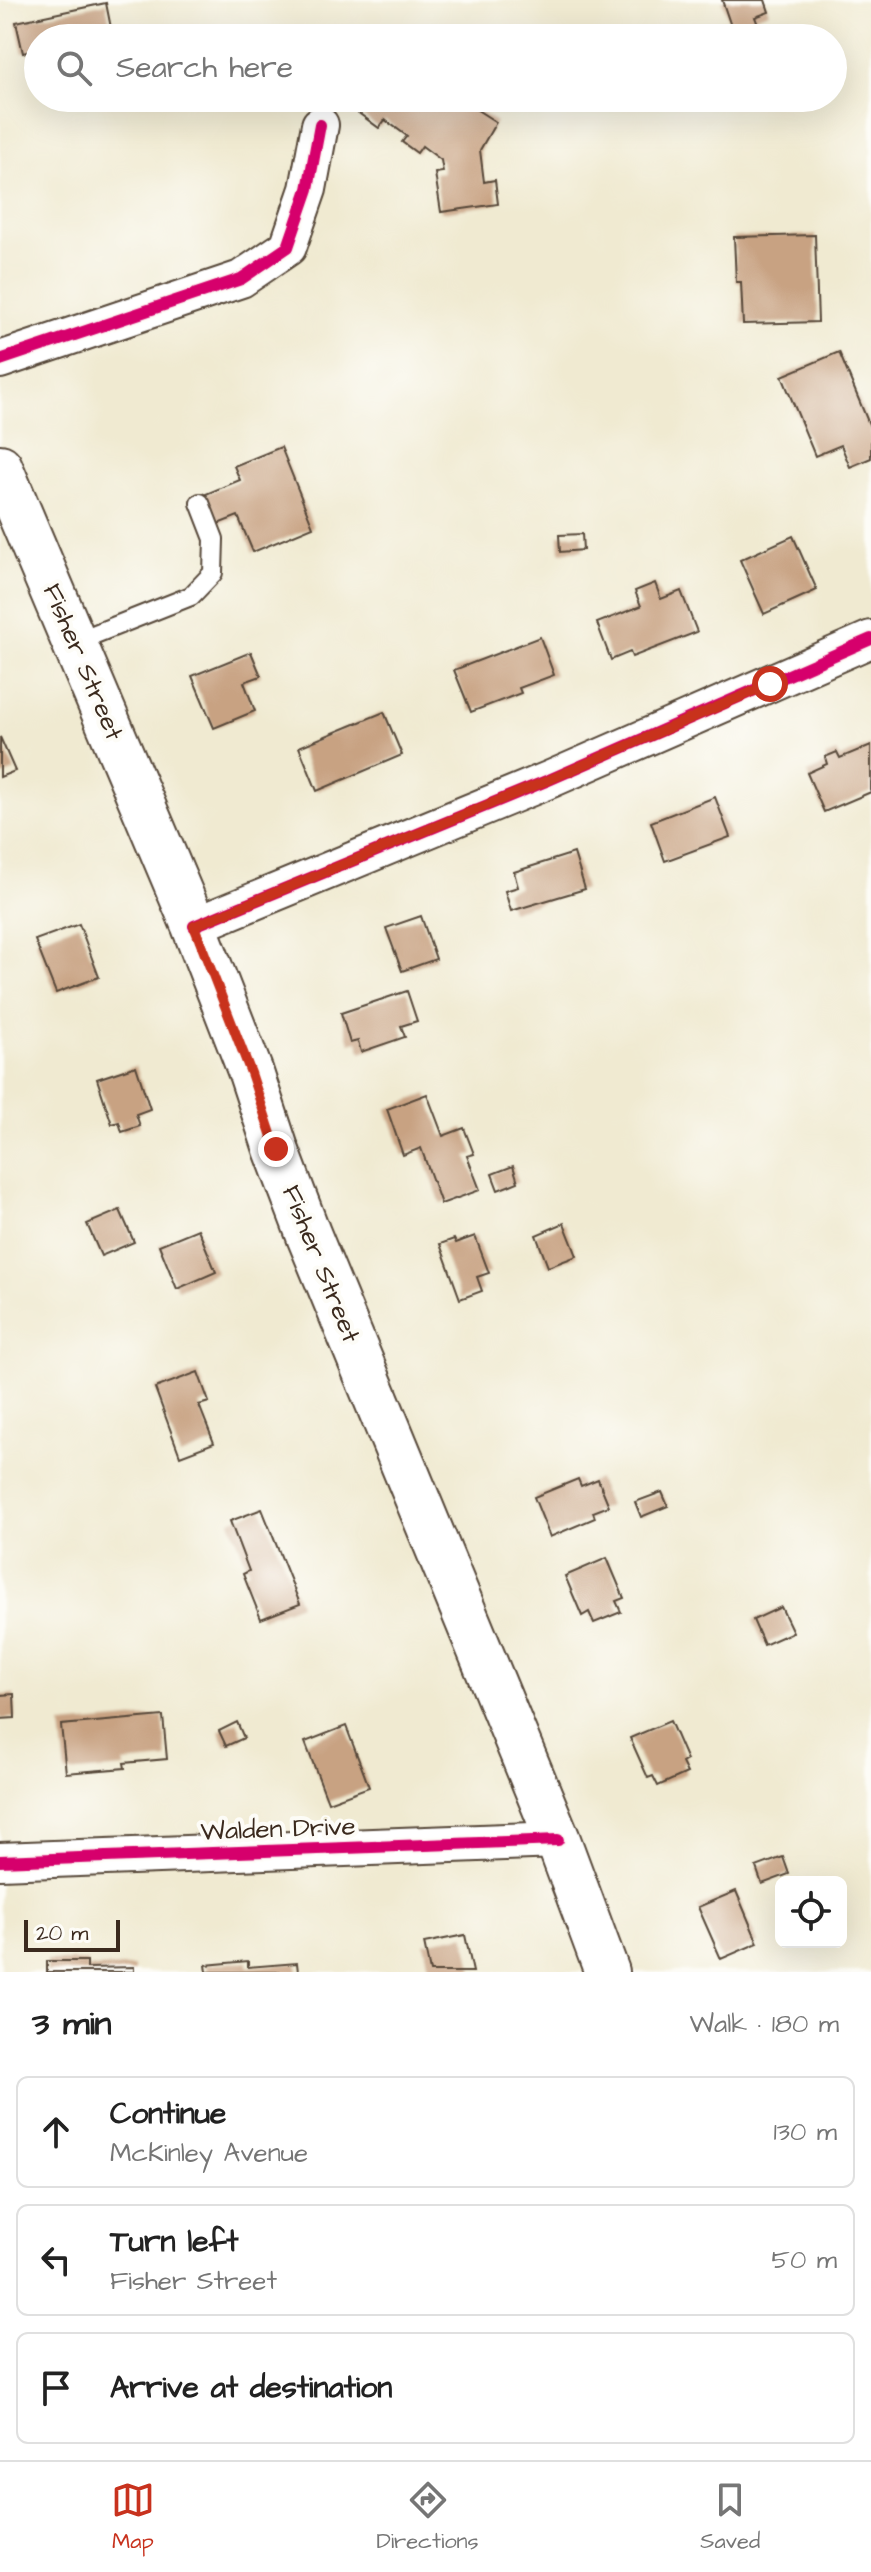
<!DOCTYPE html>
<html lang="en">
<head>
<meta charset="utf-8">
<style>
	:root { --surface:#fff; --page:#f6f6f6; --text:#222; --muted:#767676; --line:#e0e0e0; --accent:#c8321e }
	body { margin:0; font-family:"Architects Daughter",sans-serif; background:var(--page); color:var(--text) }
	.controls { position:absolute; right:24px; bottom:24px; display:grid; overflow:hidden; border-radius:12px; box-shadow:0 8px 32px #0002 }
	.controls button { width:72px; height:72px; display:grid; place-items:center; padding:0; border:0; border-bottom:2px solid var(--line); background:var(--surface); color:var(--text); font:40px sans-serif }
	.scale { position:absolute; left:24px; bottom:20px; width:96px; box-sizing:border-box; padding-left:8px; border:4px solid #3b2a1e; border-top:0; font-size:22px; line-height:28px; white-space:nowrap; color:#3b2a1e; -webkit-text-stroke:6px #fdfcf7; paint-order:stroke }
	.stop { position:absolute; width:24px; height:24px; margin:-18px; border:6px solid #c8321e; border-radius:50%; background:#fff }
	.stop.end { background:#c8321e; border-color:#fff; box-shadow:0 2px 8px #0008 }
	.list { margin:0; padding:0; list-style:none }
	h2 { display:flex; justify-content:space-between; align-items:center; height:104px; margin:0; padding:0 32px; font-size:34px }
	h2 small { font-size:26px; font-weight:400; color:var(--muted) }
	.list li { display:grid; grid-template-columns:52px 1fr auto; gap:24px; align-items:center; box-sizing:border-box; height:112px; margin:0 16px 16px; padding:0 16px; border:2px solid var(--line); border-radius:12px }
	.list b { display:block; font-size:30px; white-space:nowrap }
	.list p { margin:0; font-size:26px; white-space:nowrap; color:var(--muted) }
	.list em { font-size:26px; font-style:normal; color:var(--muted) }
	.icon { flex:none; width:44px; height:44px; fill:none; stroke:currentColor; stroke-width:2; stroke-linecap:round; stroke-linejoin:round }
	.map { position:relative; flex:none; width:871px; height:1972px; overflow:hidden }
	.search { position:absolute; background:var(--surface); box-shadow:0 8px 32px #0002; left:24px; right:24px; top:24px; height:88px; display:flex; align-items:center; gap:20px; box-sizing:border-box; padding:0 28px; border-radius:44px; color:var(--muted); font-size:30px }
	.sheet { height:488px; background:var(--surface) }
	nav { display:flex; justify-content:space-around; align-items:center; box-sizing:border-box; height:112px; border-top:2px solid var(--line); background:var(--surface); font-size:22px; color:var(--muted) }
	nav a { display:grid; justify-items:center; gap:4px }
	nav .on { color:var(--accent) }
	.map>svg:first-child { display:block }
	.building { fill:#c8a282 }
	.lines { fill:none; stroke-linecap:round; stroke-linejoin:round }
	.lane-casing { stroke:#564739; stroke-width:22 }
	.street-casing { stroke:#564739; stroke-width:40 }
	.secondary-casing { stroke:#564739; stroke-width:48 }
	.lane { stroke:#fff; stroke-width:18 }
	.street { stroke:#fff; stroke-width:36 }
	.secondary { stroke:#fff; stroke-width:44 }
	.cycleway-casing { stroke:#fdfcf7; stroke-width:17 }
	.cycleway { stroke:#d6006c; stroke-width:12 }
	.route { stroke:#c8321e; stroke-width:10 }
	.labels { text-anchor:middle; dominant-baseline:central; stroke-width:8; stroke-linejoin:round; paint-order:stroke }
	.street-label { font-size:26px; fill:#3b2a1e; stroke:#fdfcf7 }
</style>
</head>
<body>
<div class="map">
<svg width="871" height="1972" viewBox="0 0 871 1972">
	<rect width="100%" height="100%" fill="#fdfcf7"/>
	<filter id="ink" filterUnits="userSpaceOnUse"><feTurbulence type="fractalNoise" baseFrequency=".0125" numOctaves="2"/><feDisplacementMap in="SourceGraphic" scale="16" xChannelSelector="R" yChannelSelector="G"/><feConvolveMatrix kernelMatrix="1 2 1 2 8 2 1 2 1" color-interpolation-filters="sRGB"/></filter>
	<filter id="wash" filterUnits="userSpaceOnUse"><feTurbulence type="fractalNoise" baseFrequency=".006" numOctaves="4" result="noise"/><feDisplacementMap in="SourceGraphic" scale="32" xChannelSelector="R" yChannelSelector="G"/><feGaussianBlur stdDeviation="1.8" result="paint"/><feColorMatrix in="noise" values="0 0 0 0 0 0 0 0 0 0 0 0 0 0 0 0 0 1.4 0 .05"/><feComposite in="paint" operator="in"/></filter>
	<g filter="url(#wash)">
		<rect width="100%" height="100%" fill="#f0ead1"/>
		<g id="blocks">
			<g class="building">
				<path d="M 722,0 L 765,0 L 769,12 L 755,17 L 763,38 L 735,38 Z"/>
				<path d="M 106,3 L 112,33 L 89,38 L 38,38 L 38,49 L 23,53 L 16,22 Z"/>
				<path d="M 338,98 L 476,98 L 471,106 L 496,122 L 480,150 L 484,182 L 495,180 L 498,204 L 441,212 L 435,173 L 443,172 L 441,160 L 422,146 L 417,153 L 402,142 L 407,136 L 385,120 L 379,128 Z"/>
				<path d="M 815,235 L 818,322 L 743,324 L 741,282 L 736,282 L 734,237 Z"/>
				<path d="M 839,352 L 871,429 L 871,458 L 850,467 L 841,445 L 815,456 L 782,376 Z"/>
				<path d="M 281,447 L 313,527 L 253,552 L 238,516 L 218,524 L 206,494 L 240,480 L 234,466 Z"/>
				<path d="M 582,534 L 583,550 L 560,552 L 559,535 Z"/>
				<path d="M 793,536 L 817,590 L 764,614 L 740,560 Z"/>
				<path d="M 655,583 L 661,599 L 681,591 L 697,632 L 632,657 L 630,652 L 611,660 L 597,623 L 641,606 L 635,591 Z"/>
				<path d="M 540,637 L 554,675 L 519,688 L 521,693 L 471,712 L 454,670 Z"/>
				<path d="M 251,652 L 261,676 L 244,682 L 255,711 L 214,728 L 192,676 Z"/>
				<path d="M 384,712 L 402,755 L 317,791 L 299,747 Z"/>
				<path d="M 0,737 L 15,771 L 0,777 Z"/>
				<path d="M 871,745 L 871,792 L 824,812 L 807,773 L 827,764 L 825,757 L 837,752 L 840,758 Z"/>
				<path d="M 715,797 L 730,837 L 665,861 L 651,822 Z"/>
				<path d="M 574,853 L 585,889 L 511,911 L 505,891 L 518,887 L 514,872 Z"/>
				<path d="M 421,916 L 436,959 L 402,971 L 386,928 Z"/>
				<path d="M 79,924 L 99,977 L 56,993 L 35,940 Z"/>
				<path d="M 407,991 L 417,1021 L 401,1026 L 405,1037 L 361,1052 L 358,1041 L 350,1043 L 341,1013 Z"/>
				<path d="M 136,1066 L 150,1109 L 136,1114 L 140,1126 L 122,1132 L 119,1122 L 112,1124 L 97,1079 Z"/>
				<path d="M 427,1094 L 443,1136 L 464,1128 L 474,1154 L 467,1156 L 480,1190 L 441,1204 L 421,1148 L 403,1155 L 387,1109 Z"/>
				<path d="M 513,1166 L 518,1182 L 498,1190 L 492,1174 Z"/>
				<path d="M 120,1210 L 134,1242 L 101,1256 L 87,1224 Z"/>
				<path d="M 564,1223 L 577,1256 L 548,1267 L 536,1235 Z"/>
				<path d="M 198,1229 L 216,1272 L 177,1289 L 159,1245 Z"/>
				<path d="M 475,1236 L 489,1273 L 477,1277 L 482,1291 L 460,1299 L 440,1244 L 454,1239 L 456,1243 Z"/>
				<path d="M 198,1372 L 209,1402 L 199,1405 L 214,1443 L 180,1456 L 155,1388 Z"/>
				<path d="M 578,1479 L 581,1486 L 598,1479 L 609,1506 L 593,1512 L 595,1518 L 550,1537 L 534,1497 Z"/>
				<path d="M 662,1492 L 668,1506 L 641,1517 L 635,1502 Z"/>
				<path d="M 262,1509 L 300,1604 L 261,1619 L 243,1574 L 249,1571 L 230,1521 Z"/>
				<path d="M 607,1558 L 624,1598 L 616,1601 L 621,1612 L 594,1623 L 589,1612 L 582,1616 L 565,1576 Z"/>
				<path d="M 781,1607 L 793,1632 L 764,1645 L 753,1620 Z"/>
				<path d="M 14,1694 L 15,1718 L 0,1719 L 0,1695 Z"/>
				<path d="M 163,1716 L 167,1759 L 124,1763 L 125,1768 L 66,1773 L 61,1725 Z"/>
				<path d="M 670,1721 L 687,1760 L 682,1763 L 687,1773 L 658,1786 L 653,1776 L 648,1778 L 630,1738 Z"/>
				<path d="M 237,1722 L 244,1738 L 226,1746 L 219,1731 Z"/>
				<path d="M 346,1726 L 369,1787 L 328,1802 L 305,1742 Z"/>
				<path d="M 783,1857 L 789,1874 L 762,1884 L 756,1867 Z"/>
				<path d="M 736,1891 L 758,1943 L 721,1959 L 698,1907 Z"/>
				<path d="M 465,1935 L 473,1972 L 430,1972 L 424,1943 Z"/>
				<path d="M 47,1961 L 87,1961 L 87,1968 L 134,1967 L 134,1972 L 47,1972 Z"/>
				<path d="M 248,1961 L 248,1967 L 297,1963 L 298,1972 L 207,1972 L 206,1965 Z"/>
			</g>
		</g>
	</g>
	<g filter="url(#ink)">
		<use href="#blocks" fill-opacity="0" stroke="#564739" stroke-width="2"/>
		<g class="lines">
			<defs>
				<path id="lane" d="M 75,642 L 191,596 L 213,573 L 214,539 L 200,503"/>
				<g id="street">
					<path d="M 0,360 L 241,279 L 288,247 L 308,189 L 320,125"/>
					<path d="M 194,926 L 551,779 L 871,639"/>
					<path d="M 0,1861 L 558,1840"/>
				</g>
				<path id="secondary" d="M 0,467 L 194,926 L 251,1073 L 276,1149 L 309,1236 L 558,1840 L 607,1972"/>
			</defs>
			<use href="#lane" class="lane-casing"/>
			<use href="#street" class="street-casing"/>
			<use href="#secondary" class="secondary-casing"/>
			<use href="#lane" class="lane"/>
			<use href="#street" class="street"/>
			<use href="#secondary" class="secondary"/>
			<defs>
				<g id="cycleway">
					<path d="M 0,360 L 241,279 L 288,247 L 308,189 L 320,125"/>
					<path d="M 194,926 L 551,779 L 871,639"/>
					<path d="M 0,1861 L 558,1840"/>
				</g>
			</defs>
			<use href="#cycleway" class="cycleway-casing"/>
			<use href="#cycleway" class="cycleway"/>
		</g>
	</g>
	<g class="lines" filter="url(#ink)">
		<path class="route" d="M 276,1149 L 251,1073 L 194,926 L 551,779 L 770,684"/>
	</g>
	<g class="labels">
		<g class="street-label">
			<text transform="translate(83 662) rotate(67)">Fisher Street</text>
			<text transform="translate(321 1264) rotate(68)">Fisher Street</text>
			<text transform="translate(278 1829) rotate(-2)">Walden Drive</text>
		</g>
	</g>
</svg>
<div class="controls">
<button><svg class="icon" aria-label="locate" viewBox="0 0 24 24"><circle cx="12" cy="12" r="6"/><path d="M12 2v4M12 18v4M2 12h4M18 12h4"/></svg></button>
</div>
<div class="scale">20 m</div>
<div class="stop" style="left:770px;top:684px"></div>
<div class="stop end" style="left:276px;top:1149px"></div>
<div class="search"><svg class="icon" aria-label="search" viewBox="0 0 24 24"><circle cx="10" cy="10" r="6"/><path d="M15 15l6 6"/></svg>Search here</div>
</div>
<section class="sheet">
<h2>3 min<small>Walk · 180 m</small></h2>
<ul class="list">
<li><svg class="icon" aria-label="ahead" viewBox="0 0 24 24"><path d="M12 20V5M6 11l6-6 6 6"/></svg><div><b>Continue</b><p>McKinley Avenue</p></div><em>130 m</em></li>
<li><svg class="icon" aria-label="left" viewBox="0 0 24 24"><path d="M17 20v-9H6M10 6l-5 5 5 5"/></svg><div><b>Turn left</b><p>Fisher Street</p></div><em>50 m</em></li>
<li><svg class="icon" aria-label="arrive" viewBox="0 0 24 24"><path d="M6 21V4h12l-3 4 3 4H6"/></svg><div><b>Arrive at destination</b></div></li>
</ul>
</section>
<nav>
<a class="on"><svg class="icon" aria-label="map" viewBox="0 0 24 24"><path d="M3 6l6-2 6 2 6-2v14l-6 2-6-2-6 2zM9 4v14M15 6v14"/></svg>Map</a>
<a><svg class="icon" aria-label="directions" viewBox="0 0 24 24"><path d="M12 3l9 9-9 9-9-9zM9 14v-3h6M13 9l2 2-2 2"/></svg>Directions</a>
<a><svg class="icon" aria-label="saved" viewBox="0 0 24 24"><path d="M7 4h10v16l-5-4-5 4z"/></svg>Saved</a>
</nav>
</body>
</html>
